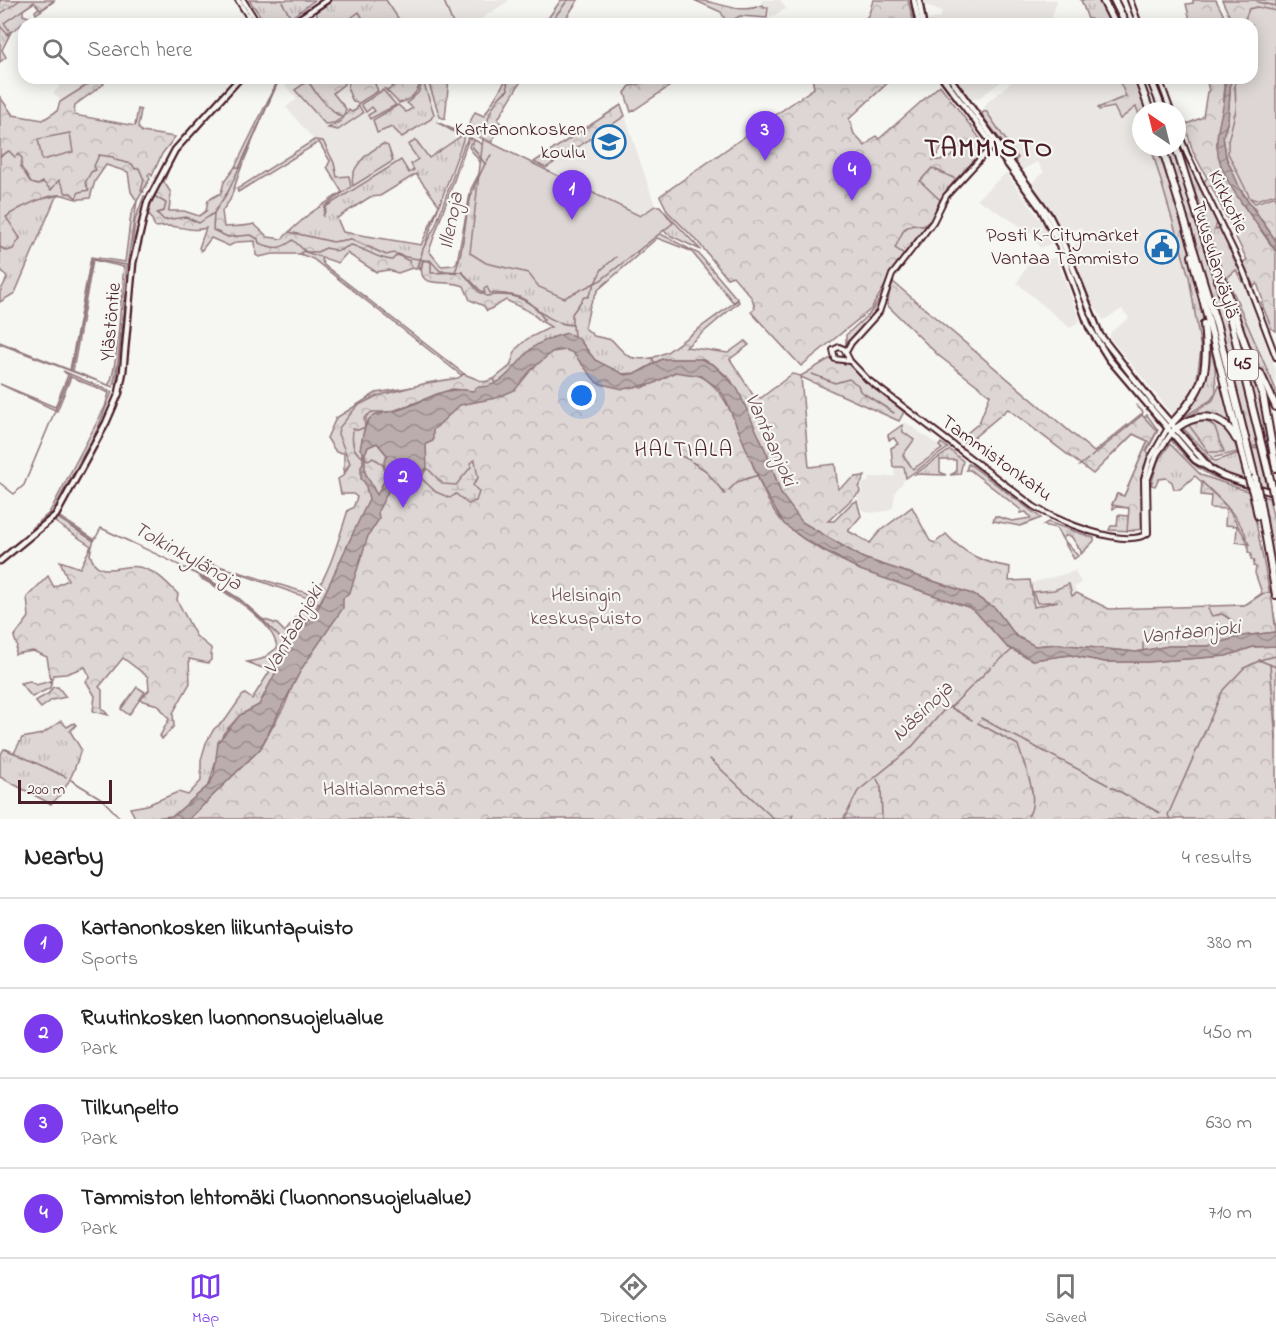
<!DOCTYPE html>
<html lang="en">
<head>
<meta charset="utf-8">
<style>
	:root { --surface:#fff; --page:#f2f2f2; --text:#222; --muted:#767676; --line:#e0e0e0; --accent:#7c3aed }
	body { margin:0; font-family:"Indie Flower",sans-serif; background:var(--page); color:var(--text) }
	.compass { position:absolute; left:1132px; top:102px; width:54px; height:54px; border-radius:50%; background:var(--surface); box-shadow:0 3px 15px #0003; rotate:325deg }
	.scale { position:absolute; left:18px; bottom:15px; width:94px; box-sizing:border-box; padding-left:6px; border:3px solid #4a1f2b; border-top:0; font-size:16px; line-height:21px; white-space:nowrap; color:#4a1f2b; -webkit-text-stroke:4px #f6f6f2; paint-order:stroke }
	.you { position:absolute; left:582px; top:396px; width:21px; height:21px; margin:-15px; border:4px solid #fff; border-radius:50%; background:#1a73e8; box-shadow:0 0 0 9px #1a73e833 }
	.badge { display:grid; place-items:center; width:39px; height:39px; border-radius:50%; background:var(--accent); color:#fff; font-size:20px; font-weight:700 }
	.pin { position:absolute; translate:-50% -50px; filter:drop-shadow(0 2px 3px #0008) }
	.pin::after { content:''; position:absolute; top:32px; width:21px; height:18px; background:inherit; clip-path:polygon(0 0,100% 0,50% 100%) }
	.list { margin:0; padding:0; list-style:none }
	h2 { display:flex; justify-content:space-between; align-items:center; height:78px; margin:0; padding:0 24px; font-size:26px }
	h2 small { font-size:20px; font-weight:400; color:var(--muted) }
	.list li { display:grid; grid-template-columns:39px 1fr auto; gap:18px; align-items:center; box-sizing:border-box; height:90px; padding:0 24px; border-top:2px solid var(--line) }
	.list b { display:block; font-size:22px; white-space:nowrap }
	.list p { margin:0; font-size:20px; white-space:nowrap; color:var(--muted) }
	.list em { font-size:20px; font-style:normal; color:var(--muted) }
	.icon { flex:none; width:33px; height:33px; fill:none; stroke:currentColor; stroke-width:2; stroke-linecap:round; stroke-linejoin:round }
	.map { position:relative; flex:none; width:1276px; height:819px; overflow:hidden }
	.search { position:absolute; background:var(--surface); box-shadow:0 3px 15px #0003; left:18px; right:18px; top:18px; height:66px; display:flex; align-items:center; gap:15px; box-sizing:border-box; padding:0 21px; border-radius:18px; color:var(--muted); font-size:22px }
	.sheet { height:438px; background:var(--surface) }
	nav { display:flex; justify-content:space-around; align-items:center; box-sizing:border-box; height:84px; border-top:2px solid var(--line); background:var(--surface); font-size:16px; color:var(--muted) }
	nav a { display:grid; justify-items:center; gap:3px }
	nav .on { color:var(--accent) }
	.map>svg:first-child { display:block }
	.built { fill:#e9e6e3 }
	.grass { fill:url(#grass-tufts); stroke:#947a80; stroke-width:1.5; fill-rule:evenodd }
	.forest { fill:url(#forest-crowns); stroke:#947a80; stroke-width:1.5; fill-rule:evenodd }
	.wetland { fill:url(#wetland-marsh); stroke:#947a80; stroke-width:1.5 }
	.garden { fill:#ddd6d5; stroke:#947a80; stroke-width:1.5 }
	.water { fill:url(#water-waves); stroke:#8e747a; stroke-width:1.5; fill-rule:evenodd }
	.lines { fill:none; stroke-linecap:round; stroke-linejoin:round }
	.stream { stroke:#8e747a; stroke-width:1.5 }
	.minor-casing { stroke:#4a1f2b; stroke-width:8 }
	.major-casing { stroke:#4a1f2b; stroke-width:9 }
	.highway-casing { stroke:#4a1f2b; stroke-width:10 }
	.minor { stroke:#f6f6f2; stroke-width:4 }
	.major { stroke:#f6f6f2; stroke-width:4.5 }
	.highway { stroke:#f6f6f2; stroke-width:6 }
	.highway-bridge-casing { stroke:#4a1f2b; stroke-width:10; stroke-linecap:butt }
	.highway-bridge { stroke:#f6f6f2; stroke-width:6 }
	.labels { text-anchor:middle; dominant-baseline:central; stroke-width:4.5; stroke-linejoin:round; paint-order:stroke }
	.shield { fill:#f6f6f2; stroke:#7e6067; stroke-width:1.5 }
	.shield-label { font-size:18px; font-weight:bold; fill:#4a1f2b }
	.poi-label { font-size:20px; fill:#4a1f2b; stroke:#f6f6f2; text-anchor:end }
	.street-label { font-size:20px; fill:#4a1f2b; stroke:#f6f6f2 }
	.park-label { font-size:20px; fill:#6f4d56; stroke:#f6f6f2 }
	.water-label { font-size:21px; font-style:italic; fill:#6c4a52; stroke:#f6f6f2 }
	.quarter-label { font-size:22px; letter-spacing:1.5px; fill:#4a1f2b; stroke:#f6f6f2 }
	.district-label { font-size:26px; font-weight:bold; letter-spacing:1.5px; fill:#4a1f2b; stroke:#f6f6f2 }
</style>
</head>
<body>
<div class="map">
<svg width="1276" height="819" viewBox="0 0 1276 819">
	<defs>
		<pattern id="grass-tufts" width="24" height="20" patternUnits="userSpaceOnUse" patternTransform="scale(1.5)"><rect width="24" height="20" fill="#ddd6d5"/><path d="M3 7l-1-3M5 7V3M7 7l1-3M15 17l-1-3M17 17v-4M19 17l1-3" fill="none" stroke="#bfb7b7"/></pattern>
		<pattern id="forest-crowns" width="20" height="18" patternUnits="userSpaceOnUse" patternTransform="scale(1.5)"><rect width="20" height="18" fill="#ddd6d5"/><path d="M2 6a3 3 0 1 1 6 0M12 15a3 3 0 1 1 6 0" fill="none" stroke="#bfb7b7"/></pattern>
		<pattern id="wetland-marsh" width="20" height="14" patternUnits="userSpaceOnUse" patternTransform="scale(1.5)"><rect width="20" height="14" fill="#ddd6d5"/><path d="M1 5h8M5 5V1M11 12h8M15 12V8" fill="none" stroke="#bfb7b7"/></pattern>
		<pattern id="water-waves" width="16" height="10" patternUnits="userSpaceOnUse" patternTransform="scale(1.5)"><rect width="16" height="10" fill="#bbadae"/><path d="M0 5q4-4 8 0t8 0" fill="none" stroke="#9a8c8e"/></pattern>
	</defs>
	<rect width="100%" height="100%" fill="#f6f6f2"/>
	<filter id="ink" filterUnits="userSpaceOnUse"><feTurbulence type="fractalNoise" baseFrequency=".0167" numOctaves="2"/><feDisplacementMap in="SourceGraphic" scale="12" xChannelSelector="R" yChannelSelector="G"/><feConvolveMatrix kernelMatrix="1 2 1 2 8 2 1 2 1" color-interpolation-filters="sRGB"/></filter>
	<g filter="url(#ink)">
		<g class="built">
			<path d="M 336,0 L 510,0 L 473,24 L 304,24 Z"/>
			<path d="M 761,0 L 780,0 L 786,9 L 770,17 L 768,8 L 764,8 Z"/>
			<path d="M 923,0 L 1057,0 L 1050,24 L 928,24 L 928,20 L 939,18 L 942,12 L 925,5 Z"/>
			<path d="M 63,78 L 98,78 L 61,101 L 53,93 L 58,89 Z"/>
			<path d="M 279,78 L 427,78 L 440,117 L 438,122 L 463,135 L 462,139 L 380,196 L 370,197 L 337,218 L 327,201 L 342,191 L 327,167 L 330,161 L 319,142 L 314,140 L 286,107 L 297,99 Z"/>
			<path d="M 954,78 L 1006,78 L 979,98 L 972,99 Z"/>
			<path d="M 1016,78 L 1125,78 L 1141,119 L 1141,147 L 1151,147 L 1189,277 L 1201,350 L 1196,385 L 1185,404 L 1173,415 L 1110,338 L 1111,332 L 1129,318 L 1122,309 L 1103,320 L 1087,294 L 1070,247 L 1088,237 L 1081,227 L 1064,235 L 1032,183 L 1044,172 L 1037,162 L 1022,170 L 983,117 L 982,111 L 988,102 Z"/>
			<path d="M 625,116 L 655,206 L 640,216 L 546,168 Z"/>
			<path d="M 1006,173 L 1041,221 L 1051,240 L 1050,244 L 1040,248 L 1032,233 L 977,199 Z"/>
			<path d="M 1056,257 L 1080,321 L 1070,328 L 1017,283 L 1027,266 Z"/>
			<path d="M 1237,266 L 1276,371 L 1275,391 L 1242,319 L 1226,277 Z"/>
			<path d="M 905,422 L 942,448 L 913,470 L 903,455 L 898,429 Z"/>
			<path d="M 904,467 L 906,478 L 895,492 L 893,507 L 887,511 L 870,513 L 861,509 L 857,495 L 862,492 L 862,483 L 869,482 L 869,478 L 895,476 L 894,468 Z"/>
			<path d="M 1075,571 L 1081,583 L 1074,587 L 1077,593 L 1034,607 L 1031,583 Z"/>
		</g>
		<g class="grass">
			<path d="M 0,0 L 53,2 L 36,14 L 35,11 L 39,8 L 35,2 L 23,10 L 23,15 L 31,18 L 11,32 L 2,50 L 6,57 L 0,62 Z"/>
			<path d="M 249,0 L 315,0 L 282,24 L 266,24 Z"/>
			<path d="M 330,0 L 386,0 L 402,24 L 322,24 L 315,11 Z"/>
			<path d="M 1081,0 L 1098,0 L 1111,24 L 1094,24 L 1091,19 L 1088,19 Z"/>
			<path d="M 279,78 L 241,168 L 235,167 Z"/>
			<path d="M 1118,78 L 1134,78 L 1147,111 L 1141,111 L 1141,119 L 1136,107 L 1120,119 L 1114,107 L 1099,110 L 1098,108 L 1126,96 Z"/>
			<path d="M 308,81 L 336,114 L 343,117 L 334,123 L 325,124 L 295,90 Z"/>
			<path d="M 423,81 L 434,114 L 431,119 L 402,137 L 392,127 L 377,133 L 373,120 L 398,105 L 406,112 L 413,108 L 407,103 L 418,93 Z"/>
			<path d="M 383,90 L 396,105 L 370,119 L 368,115 L 375,111 L 372,107 L 366,112 L 361,104 Z"/>
			<path d="M 358,104 L 363,113 L 338,130 L 328,128 L 341,121 L 349,110 L 352,112 L 357,109 Z"/>
			<path d="M 986,111 L 1018,158 L 1016,160 L 983,117 L 982,113 Z"/>
			<path d="M 437,122 L 465,135 L 416,269 L 412,268 L 409,261 L 386,255 L 351,239 L 333,242 L 289,232 L 309,214 L 342,192 L 327,167 L 330,161 L 319,142 L 238,192 L 237,189 L 314,140 L 323,141 L 334,163 L 337,177 L 349,176 L 351,187 L 325,206 L 323,217 L 327,206 L 401,160 L 409,173 L 414,170 L 411,164 L 418,159 L 408,145 L 416,140 L 429,158 L 461,136 ZM 416,174 L 439,205 L 421,245 L 343,232 L 337,218 L 370,197 L 380,196 Z"/>
			<path d="M 1177,133 L 1217,222 L 1215,230 L 1221,227 L 1245,280 L 1242,282 L 1236,270 L 1227,278 L 1276,390 L 1276,404 L 1241,324 L 1177,141 Z"/>
			<path d="M 469,137 L 493,150 L 631,253 L 637,253 L 645,237 L 640,223 L 699,254 L 738,300 L 733,302 L 691,251 L 657,238 L 598,290 L 590,305 L 585,328 L 594,336 L 612,340 C 626,356 629,361 652,358 L 655,363 L 637,373 L 619,374 L 595,360 L 578,338 L 567,334 C 526,343 526,367 496,384 L 494,379 L 510,366 L 516,349 L 527,339 L 551,327 L 541,321 L 544,319 C 529,292 507,294 480,293 L 462,272 L 440,271 L 423,261 L 420,270 L 418,269 L 423,249 L 435,227 L 464,145 ZM 469,138 L 471,140 L 469,147 L 483,166 L 471,189 L 457,262 L 454,265 L 441,266 L 429,251 Z"/>
			<path d="M 383,144 L 388,146 L 393,161 L 353,186 C 348,168 368,152 383,144 Z"/>
			<path d="M 1151,147 L 1158,147 C 1176,204 1215,315 1202,374 C 1198,391 1187,403 1175,416 L 1196,385 L 1201,350 L 1189,277 Z"/>
			<path d="M 1165,147 L 1173,147 L 1235,344 L 1258,445 L 1252,447 L 1205,277 Z"/>
			<path d="M 932,168 L 956,179 L 940,200 L 919,182 Z"/>
			<path d="M 60,195 L 55,199 L 15,293 L 0,302 L 0,292 L 7,278 L 0,268 L 0,247 L 7,251 L 20,238 L 2,220 L 25,203 Z"/>
			<path d="M 144,196 L 147,197 C 125,255 127,317 120,377 L 116,384 L 135,220 Z"/>
			<path d="M 137,201 L 126,274 L 118,362 L 113,387 L 0,344 L 0,342 L 70,370 L 91,257 L 125,262 L 131,214 ZM 93,260 L 124,267 C 121,286 118,377 108,385 L 73,371 Z"/>
			<path d="M 662,209 L 701,250 L 667,234 L 663,229 Z"/>
			<path d="M 931,220 L 904,254 L 894,248 C 902,233 904,222 922,226 Z"/>
			<path d="M 303,251 L 325,257 L 321,259 L 324,265 L 464,374 L 461,375 L 313,259 L 300,254 Z"/>
			<path d="M 882,296 L 876,313 L 846,343 L 846,335 L 870,313 Z"/>
			<path d="M 1227,299 L 1258,384 L 1270,441 L 1265,443 Z"/>
			<path d="M 1206,328 L 1215,366 L 1216,392 L 1211,400 L 1178,421 L 1197,399 L 1203,384 Z"/>
			<path d="M 63,371 L 112,392 L 98,428 L 52,512 L 30,530 L 49,513 L 105,407 L 109,393 L 71,377 L 57,411 L 0,384 L 55,407 L 68,375 Z"/>
			<path d="M 1220,384 L 1234,430 C 1214,419 1201,409 1180,423 L 1213,400 Z"/>
			<path d="M 418,386 L 422,390 L 421,399 L 401,410 L 374,415 L 366,424 L 366,415 L 377,410 L 362,408 L 358,430 L 365,427 L 363,458 L 347,467 L 344,475 L 344,453 L 336,452 L 327,438 L 336,418 L 376,393 Z"/>
			<path d="M 1147,415 L 1158,430 L 1140,464 L 1134,531 L 1109,530 L 1111,526 L 1117,526 L 1118,515 L 1129,516 L 1129,508 L 1116,507 L 1113,509 L 1112,504 L 1117,494 L 1124,496 L 1148,441 L 1133,434 L 1112,455 L 1109,453 Z"/>
			<path d="M 1198,418 C 1222,423 1229,427 1238,452 L 1212,458 L 1181,426 Z"/>
			<path d="M 902,425 L 903,432 L 914,440 L 903,455 L 913,469 L 942,449 L 939,446 L 941,443 L 948,448 L 906,478 L 904,467 L 893,467 L 891,448 L 898,444 L 894,438 L 889,440 L 888,435 Z"/>
			<path d="M 1181,428 L 1209,459 L 1216,461 L 1239,453 L 1247,482 L 1210,466 L 1180,432 Z"/>
			<path d="M 1170,439 L 1203,468 L 1249,489 C 1206,475 1200,475 1170,439 Z"/>
			<path d="M 377,443 L 387,455 L 384,465 L 366,462 L 365,453 L 368,447 Z"/>
			<path d="M 1170,444 L 1201,475 L 1250,492 L 1276,625 L 1234,605 L 1245,605 L 1262,593 L 1255,573 L 1256,567 L 1253,566 L 1254,560 L 1251,559 L 1251,553 L 1248,552 C 1251,526 1217,495 1195,476 L 1180,489 L 1174,489 L 1172,482 L 1166,478 L 1159,479 L 1155,486 L 1151,485 L 1158,461 Z"/>
			<path d="M 1258,447 L 1267,487 L 1260,485 L 1252,449 Z"/>
			<path d="M 950,450 L 963,461 L 960,474 L 950,475 L 956,472 L 956,460 L 940,460 L 940,472 L 946,475 L 915,474 Z"/>
			<path d="M 968,464 L 972,466 L 1041,518 L 1020,526 L 993,521 L 995,516 L 1012,521 L 1031,518 L 1026,512 L 1020,513 L 1021,510 L 970,470 L 966,470 Z"/>
			<path d="M 1262,496 L 1269,498 L 1276,529 L 1276,580 Z"/>
			<path d="M 1048,522 L 1094,538 L 1094,541 L 1081,554 L 1081,551 L 1071,536 L 1065,536 L 1063,539 L 1078,556 L 1074,559 L 1056,528 L 1043,525 Z"/>
			<path d="M 209,563 L 310,594 L 316,593 L 314,604 L 320,602 L 288,649 L 259,705 L 240,715 L 223,734 L 209,785 L 173,816 L 136,819 L 130,808 L 147,805 L 178,792 L 188,795 L 201,781 L 201,760 L 206,743 L 214,729 L 226,719 L 242,696 L 245,694 L 252,699 L 270,671 L 247,662 L 262,659 L 277,648 C 274,620 223,590 200,578 L 205,577 L 240,599 L 262,619 L 277,624 L 285,632 L 311,599 Z"/>
			<path d="M 61,721 L 67,727 L 74,723 L 76,725 L 70,731 L 81,749 C 75,769 68,790 51,804 L 0,777 L 0,756 L 4,749 L 14,753 L 22,738 L 42,734 Z"/>
		</g>
		<g class="forest">
			<path d="M 0,0 L 54,0 L 41,10 L 34,2 L 4,23 L 10,31 L 8,35 L 0,26 Z"/>
			<path d="M 561,0 L 578,0 L 562,24 L 544,24 Z"/>
			<path d="M 694,0 C 720,0 735,16 763,5 L 764,8 L 768,7 L 767,18 L 740,16 L 727,23 L 721,12 Z"/>
			<path d="M 873,0 L 908,0 L 914,24 L 862,24 L 869,14 Z"/>
			<path d="M 1193,0 L 1216,0 L 1228,24 L 1191,24 L 1186,4 L 1193,3 Z"/>
			<path d="M 1222,0 L 1276,0 L 1276,11 L 1265,9 L 1252,24 L 1233,24 Z"/>
			<path d="M 98,78 L 104,84 L 75,105 L 74,115 L 135,126 L 138,109 L 141,110 L 138,127 L 142,132 L 175,137 L 162,154 L 152,176 L 150,173 L 148,175 L 150,179 L 137,201 L 131,192 L 128,172 L 106,165 L 95,181 L 90,198 C 74,200 76,199 63,195 C 50,192 15,210 6,217 L 20,238 L 13,249 L 7,251 L 0,247 L 0,97 L 13,115 L 43,120 L 57,111 L 60,102 Z"/>
			<path d="M 313,78 L 345,78 L 344,84 L 333,93 L 346,109 L 343,117 C 330,111 315,93 308,81 Z"/>
			<path d="M 349,78 L 379,78 L 375,84 L 378,91 L 359,103 L 353,102 L 348,90 Z"/>
			<path d="M 391,78 L 421,78 C 420,90 411,101 399,103 L 385,89 L 389,90 L 395,84 Z"/>
			<path d="M 427,78 L 449,78 L 445,119 L 440,117 Z"/>
			<path d="M 507,78 L 523,78 L 498,119 L 501,124 L 491,143 L 466,130 L 475,112 L 484,116 Z"/>
			<path d="M 663,78 L 682,78 L 631,112 L 625,93 L 630,86 Z"/>
			<path d="M 812,78 L 893,78 L 849,119 L 854,134 L 865,146 L 876,136 L 879,139 L 940,85 L 984,144 L 977,158 L 956,179 L 932,168 L 920,181 L 940,200 L 932,219 L 923,226 L 913,224 L 904,229 L 895,248 L 904,254 L 871,309 L 801,366 L 751,312 L 755,308 L 752,298 L 733,276 L 727,278 L 698,242 L 668,212 L 660,196 L 814,88 ZM 949,139 L 955,144 L 962,145 C 956,154 946,162 933,160 Z"/>
			<path d="M 1206,78 L 1224,78 L 1224,113 L 1217,145 L 1241,202 L 1276,252 L 1276,331 L 1272,329 L 1261,302 L 1263,301 L 1257,283 L 1254,287 L 1243,262 L 1247,260 L 1211,186 L 1206,186 L 1204,182 L 1207,178 L 1193,152 L 1185,125 L 1203,117 L 1207,92 L 1209,91 Z"/>
			<path d="M 1231,78 L 1235,78 L 1236,110 L 1233,125 L 1250,198 L 1255,203 L 1276,196 L 1276,241 L 1239,187 L 1226,157 L 1223,136 L 1228,120 Z"/>
			<path d="M 621,105 L 625,116 L 546,168 L 534,162 Z"/>
			<path d="M 235,167 L 241,168 L 230,200 L 222,211 L 224,227 C 235,226 243,227 254,224 L 268,237 L 282,239 L 289,232 L 333,242 L 351,239 L 386,255 L 394,253 L 409,261 L 412,268 L 398,273 L 388,270 L 376,272 L 347,253 L 338,263 L 303,251 L 300,254 L 273,254 L 259,257 L 256,255 L 255,241 L 237,242 L 229,246 L 211,238 L 201,251 L 199,248 L 206,228 C 193,232 184,227 170,226 C 164,226 160,227 155,227 L 150,215 L 146,216 L 163,174 L 169,169 L 164,182 L 171,193 L 169,211 L 184,211 L 199,216 L 206,211 L 208,200 L 221,193 L 224,182 Z"/>
			<path d="M 430,260 L 440,271 L 462,272 L 480,293 L 485,293 L 484,289 L 487,287 L 490,293 C 515,294 529,296 544,319 L 541,321 L 530,312 L 506,300 L 487,311 L 484,306 L 470,300 L 464,286 C 445,278 414,292 423,261 Z"/>
			<path d="M 892,281 L 1094,452 L 1141,414 L 1157,431 L 1146,451 L 1150,454 L 1141,486 L 1143,529 L 1127,531 L 1129,508 L 1112,505 L 1117,494 L 1124,496 L 1148,441 L 1133,434 L 1093,474 L 1008,409 L 966,444 L 960,439 L 979,423 L 990,395 L 939,356 L 887,305 Z"/>
			<path d="M 738,300 L 739,302 L 686,347 L 728,353 L 745,341 L 749,345 L 730,359 L 753,395 L 761,398 L 792,374 L 801,376 L 829,359 L 850,364 L 862,378 L 904,412 L 899,421 L 801,377 L 809,467 L 835,464 L 838,489 L 855,477 L 865,476 L 859,487 L 860,492 L 828,521 L 834,521 L 852,503 L 857,501 L 861,516 L 848,531 L 870,543 L 880,531 L 912,507 L 930,541 L 935,543 L 946,534 C 964,554 984,563 1010,567 L 1009,581 L 1030,580 L 1034,607 L 1058,601 L 1037,603 L 1033,592 L 1054,590 L 1069,584 L 1072,596 L 1077,593 L 1109,609 L 1245,605 L 1262,594 L 1271,592 L 1276,632 L 1242,636 L 1208,646 L 1169,646 L 1136,652 L 1058,644 L 1035,646 L 1016,636 L 995,608 L 972,594 L 863,558 L 802,522 L 784,502 L 768,456 L 731,380 L 714,365 L 701,359 L 662,359 L 655,363 L 652,358 L 667,352 Z"/>
			<path d="M 562,343 L 591,363 L 641,388 C 653,384 666,373 678,372 C 741,366 747,491 785,524 C 824,560 876,574 925,591 C 939,596 953,603 968,607 L 977,613 L 1007,647 L 1032,660 L 1070,655 L 1105,662 L 1146,662 L 1226,656 L 1253,647 L 1276,646 L 1276,819 L 189,819 L 260,749 L 285,705 L 292,687 L 340,592 L 353,550 L 383,495 L 441,408 L 486,396 Z"/>
			<path d="M 464,374 L 484,382 L 494,379 L 496,384 L 473,391 L 452,389 L 390,412 L 372,412 L 364,418 L 365,427 L 358,430 L 353,429 C 351,445 353,453 368,460 L 372,458 C 407,470 364,515 353,534 C 347,545 344,558 339,569 C 333,581 326,591 320,602 L 314,604 L 311,599 C 330,573 338,541 348,510 L 353,508 L 357,497 L 353,494 L 341,494 L 338,479 L 344,475 L 350,463 L 338,434 L 339,428 L 357,406 L 377,396 L 427,383 L 458,378 Z"/>
			<path d="M 1201,421 C 1215,423 1216,428 1219,440 C 1220,444 1224,449 1224,452 L 1209,452 L 1188,424 Z"/>
			<path d="M 1202,482 L 1227,507 L 1249,544 L 1236,542 L 1237,526 L 1225,525 L 1226,509 L 1210,508 L 1211,496 L 1201,495 Z"/>
			<path d="M 58,516 L 94,539 L 90,554 C 97,581 122,563 139,567 C 157,571 166,582 178,594 L 177,600 L 196,636 L 211,648 L 211,660 L 208,663 L 189,659 L 190,683 L 173,713 L 174,726 L 162,739 L 160,736 L 169,719 L 158,705 L 140,700 L 149,690 L 148,677 L 123,658 L 99,687 L 102,690 L 102,708 L 108,715 L 93,711 L 95,696 L 86,681 L 90,677 L 85,667 L 66,674 L 53,675 L 50,688 L 32,697 L 20,683 L 30,681 L 36,685 L 51,681 L 47,657 L 33,651 L 15,654 L 17,646 L 14,637 L 29,617 L 27,597 L 48,576 L 54,587 L 68,580 L 60,561 L 80,568 L 91,546 L 55,522 Z"/>
			<path d="M 53,687 L 58,687 L 66,697 L 52,700 L 41,708 L 35,701 L 48,694 Z"/>
		</g>
		<path class="wetland" d="M 475,460 L 478,478 L 473,485 L 479,492 L 476,501 L 468,504 L 456,494 L 450,498 L 436,492 L 421,478 L 427,468 L 443,484 L 456,485 L 471,467 L 470,463 Z"/>
		<g class="garden">
			<path d="M 1257,7 L 1276,11 L 1276,194 L 1256,200 L 1250,198 L 1228,153 L 1228,141 L 1236,110 L 1235,78 L 1252,78 L 1252,24 L 1243,24 L 1249,9 Z"/>
			<path d="M 70,133 L 73,152 L 42,160 L 38,139 Z"/>
			<path d="M 483,139 L 640,216 L 655,206 L 660,206 L 673,223 L 601,280 L 564,298 L 539,287 L 528,273 L 486,263 L 470,253 Z"/>
			<path d="M 137,687 L 145,692 L 129,715 L 121,709 Z"/>
		</g>
		<g class="water">
			<path d="M 1224,78 L 1231,78 L 1228,120 L 1223,136 L 1226,157 L 1242,193 L 1276,241 L 1276,252 C 1258,220 1220,185 1217,147 C 1215,124 1229,102 1224,78 Z"/>
			<path d="M 567,333 L 578,338 L 595,360 L 625,375 L 637,373 L 662,359 L 701,359 L 714,365 L 737,388 L 768,456 L 781,494 L 802,522 L 863,558 L 972,594 L 995,608 L 1016,636 L 1035,646 L 1058,644 L 1136,652 L 1169,646 L 1208,646 L 1242,636 L 1276,632 L 1276,646 L 1253,647 L 1226,656 L 1147,662 L 1105,662 L 1070,655 L 1032,660 L 1007,647 L 977,613 L 968,607 L 860,570 L 804,539 L 784,524 L 764,491 L 724,396 L 718,388 L 701,376 L 675,372 L 653,384 L 623,389 L 597,383 L 573,353 L 566,350 L 552,352 L 531,370 L 515,390 L 496,398 L 460,405 L 433,430 L 433,441 L 426,444 L 427,468 L 407,482 L 401,479 L 393,482 L 378,511 L 379,519 L 368,536 L 350,592 L 343,598 L 343,608 L 302,668 L 260,749 L 189,819 L 157,819 L 173,816 L 209,785 L 214,775 L 218,742 L 240,715 L 259,705 L 289,646 L 318,608 L 369,499 L 365,483 L 361,479 L 361,466 L 363,463 L 363,452 L 360,449 C 362,441 363,425 371,417 C 378,411 390,413 398,410 C 427,402 439,385 473,391 L 477,387 C 504,388 514,365 532,348 C 542,340 556,336 567,333 ZM 377,443 L 387,455 L 384,462 L 385,479 L 377,495 L 365,472 L 365,453 L 368,447 Z"/>
		</g>
		<g class="lines">
			<g class="stream">
				<path d="M 281,0 L 291,18"/>
				<path d="M 444,1 L 453,24"/>
				<path d="M 1257,2 L 1276,6"/>
				<path d="M 0,14 L 20,0"/>
				<path d="M 343,24 L 359,12 L 366,24"/>
				<path d="M 549,24 L 568,0"/>
				<path d="M 476,136 L 487,126 C 488,114 497,96 508,90 L 507,83 L 516,78"/>
				<path d="M 0,156 L 9,151 L 15,157 L 18,154 L 22,158 L 21,167 L 31,183 L 38,185 L 43,182 L 51,190 L 59,180 L 66,193 L 71,193 L 76,198 L 79,192 L 89,190 L 85,183 L 91,172 L 96,170 L 94,166 L 99,155 L 113,157 L 115,160 L 132,164 L 135,169 L 139,168 L 144,180 L 141,191 L 144,192"/>
				<path d="M 485,164 L 491,155"/>
				<path d="M 154,196 L 166,203 L 164,211 L 157,213 L 164,220 L 186,217 L 199,223 L 214,213 L 213,230 L 228,237 L 251,235 L 258,239 L 259,243 C 274,249 280,250 293,240 L 306,252 L 317,252 L 326,248 L 338,251 L 351,245 C 366,249 377,259 392,260 L 398,254 C 409,260 419,257 431,262 L 431,273 L 462,272 L 486,296 C 538,289 533,322 573,325 L 574,336"/>
				<path d="M 214,213 L 229,190 L 280,78"/>
				<path d="M 455,272 C 466,246 463,217 473,190 C 476,181 481,173 485,164 L 472,146 L 474,141"/>
				<path d="M 572,325 L 572,314 L 584,297 L 588,297 L 602,269 L 616,257"/>
				<path d="M 71,371 L 92,259 L 126,265"/>
				<path d="M 812,374 L 835,383 L 849,379 L 858,385 L 860,391 L 894,413"/>
				<path d="M 681,456 L 690,460"/>
				<path d="M 1091,457 L 1142,415 L 1143,412 L 1136,405"/>
				<path d="M 692,462 L 705,470 L 725,494"/>
				<path d="M 1079,466 L 1088,459"/>
				<path d="M 0,483 L 14,494 L 24,485 L 70,375"/>
				<path d="M 728,491 L 737,482 L 758,475"/>
				<path d="M 58,518 L 94,541 L 101,528 C 146,550 195,570 237,598 C 257,612 273,631 290,648"/>
				<path d="M 1208,609 L 1212,616 L 1222,614 L 1233,621"/>
				<path d="M 1143,643 L 1143,651"/>
				<path d="M 1259,660 L 1276,667"/>
				<path d="M 1270,664 L 1276,740"/>
				<path d="M 994,665 L 1012,650"/>
				<path d="M 950,707 L 972,720"/>
				<path d="M 981,718 L 1010,734"/>
				<path d="M 978,723 L 1018,745 C 1023,764 1041,798 1028,816"/>
				<path d="M 1013,735 L 1108,785"/>
				<path d="M 6,749 L 66,777"/>
				<path d="M 710,759 L 774,819"/>
				<path d="M 877,779 L 881,787 L 882,819"/>
				<path d="M 71,780 L 102,799 L 121,819"/>
				<path d="M 1111,787 L 1160,813"/>
				<path d="M 791,819 L 793,814"/>
				<path d="M 844,819 L 858,791 L 910,749 L 943,711 L 952,706 L 991,667"/>
				<path d="M 1170,819 L 1168,815 L 1223,690 L 1244,668 L 1263,659 L 1276,656"/>
			</g>
			<defs>
				<g id="minor">
					<path d="M 238,0 L 253,24"/>
					<path d="M 243,0 L 258,24"/>
					<path d="M 1130,0 L 1139,24"/>
					<path d="M 1159,78 L 1171,111"/>
					<path d="M 1177,128 L 1187,154 L 1243,270 L 1276,357"/>
					<path d="M 846,352 L 851,343 L 879,312 L 892,275 L 933,222 L 946,196 L 993,145"/>
					<path d="M 850,361 L 835,359 L 833,350 L 839,347 L 844,349 L 850,361 L 867,379 L 1033,506 C 1055,520 1125,550 1148,533 L 1147,481 L 1157,454 L 1173,431"/>
					<path d="M 1145,535 L 1144,479 L 1150,459 L 1169,426"/>
				</g>
				<g id="major">
					<path d="M 914,0 L 919,24"/>
					<path d="M 919,0 L 923,24"/>
					<path d="M 291,24 L 327,0"/>
					<path d="M 943,78 L 1041,209 L 1059,245 L 1089,327 L 1109,359 L 1195,460 L 1223,476 L 1273,493"/>
					<path d="M 950,78 L 1049,215 L 1063,243 L 1100,335 L 1155,405 L 1209,467"/>
					<path d="M 0,561 L 56,515 L 106,423 L 119,393 L 123,372 L 133,263 L 147,203 L 175,150 L 240,78"/>
				</g>
				<g id="highway">
					<path d="M 1103,0 L 1115,24"/>
					<path d="M 1114,0 L 1126,24"/>
					<path d="M 1138,78 L 1150,111"/>
					<path d="M 1150,78 L 1163,111"/>
					<path d="M 1162,147 L 1217,326 L 1255,478"/>
					<path d="M 1176,147 L 1231,321 L 1271,483"/>
					<path d="M 1192,256 L 1248,476"/>
					<path d="M 1222,279 L 1263,395 L 1276,468"/>
					<path d="M 1260,373 L 1276,407"/>
					<path d="M 1171,424 C 1205,389 1209,372 1204,324"/>
					<path d="M 1175,429 C 1197,412 1222,412 1236,439"/>
					<path d="M 1254,496 L 1258,516"/>
					<path d="M 1259,498 L 1276,595"/>
				</g>
			</defs>
			<use href="#minor" class="minor-casing"/>
			<use href="#major" class="major-casing"/>
			<use href="#highway" class="highway-casing"/>
			<use href="#minor" class="minor"/>
			<use href="#major" class="major"/>
			<use href="#highway" class="highway"/>
			<defs>
				<g id="highway-bridge">
					<path d="M 1248,476 L 1254,496"/>
					<path d="M 1255,478 L 1259,498"/>
					<path d="M 1271,483 L 1275,503"/>
				</g>
			</defs>
			<use href="#highway-bridge" class="highway-bridge-casing"/>
			<use href="#highway-bridge" class="highway-bridge"/>
		</g>
	</g>
	<defs>
		<symbol id="school-ring" viewBox="-11 -11 22 22"><circle r="9.5" fill="#f6f6f2" stroke="#1f6fb2" stroke-width="1.5"/><path d="M0-5L7-2L0 1L-7-2ZM-4 1L0 2.5L4 1V4Q0 6-4 4Z" fill="#1f6fb2"/></symbol>
		<symbol id="civic-ring" viewBox="-11 -11 22 22"><circle r="9.5" fill="#f6f6f2" stroke="#1f6fb2" stroke-width="1.5"/><path d="M-.6-6.5H3V-4.5H.6V-3L4-1V1h2V6H-6V1h2V-1L-.6-3ZM-1.2 2.5V6h2.4V2.5Z" fill="#1f6fb2"/></symbol>
	</defs>
	<g fill-rule="evenodd">
		<use href="#school-ring" x="590" y="123" width="38" height="38"/>
		<use href="#civic-ring" x="1143" y="228" width="38" height="38"/>
	</g>
	<g class="labels">
		<rect class="shield" x="1228" y="350" width="30" height="30" rx="4.5"/>
		<g class="shield-label">
			<text x="1243" y="365">45</text>
		</g>
		<g class="poi-label">
			<text x="586" y="130">Kartanonkosken<tspan x="586" dy="23">koulu</tspan></text>
			<text x="1139" y="236">Posti K-Citymarket<tspan x="1139" dy="23">Vantaa Tammisto</tspan></text>
		</g>
		<g class="street-label">
			<text transform="translate(1227 202) rotate(64)">Kirkkotie</text>
			<text transform="translate(1214 260) rotate(73)">Tuusulanväylä</text>
			<text transform="translate(112 322) rotate(-85)">Ylästöntie</text>
			<text transform="translate(996 459) rotate(36)">Tammistonkatu</text>
		</g>
		<g class="park-label">
			<text x="586" y="596">Helsingin<tspan x="586" dy="23">keskuspuisto</tspan></text>
			<text x="384" y="790">Haltialanmetsä</text>
		</g>
		<g class="water-label">
			<text transform="translate(452 221) rotate(-79)">Illenoja</text>
			<text transform="translate(770 440) rotate(66)">Vantaanjoki</text>
			<text transform="translate(187 557) rotate(29)">Tolkinkylänoja</text>
			<text transform="translate(294 630) rotate(-60)">Vantaanjoki</text>
			<text transform="translate(1191 633) rotate(-6)">Vantaanjoki</text>
			<text transform="translate(923 712) rotate(-44)">Näsinoja</text>
		</g>
		<g class="quarter-label">
			<text x="684" y="451">HALTIALA</text>
		</g>
		<g class="district-label">
			<text x="989" y="150">TAMMISTO</text>
		</g>
	</g>
</svg>
<svg class="compass" viewBox="-18 -18 36 36"><path d="M0-13l5 13h-10z" fill="#e53935"/><path d="M0 13l5-13h-10z" fill="#767676"/></svg>
<div class="scale">200 m</div>
<div class="you"></div>
<div class="pin badge" style="left:572px;top:220px">1</div>
<div class="pin badge" style="left:403px;top:508px">2</div>
<div class="pin badge" style="left:765px;top:161px">3</div>
<div class="pin badge" style="left:852px;top:201px">4</div>
<div class="search"><svg class="icon" aria-label="search" viewBox="0 0 24 24"><circle cx="10" cy="10" r="6"/><path d="M15 15l6 6"/></svg>Search here</div>
</div>
<section class="sheet">
<h2>Nearby<small>4 results</small></h2>
<ul class="list">
<li><span class="badge">1</span><div><b>Kartanonkosken liikuntapuisto</b><p>Sports</p></div><em>380 m</em></li>
<li><span class="badge">2</span><div><b>Ruutinkosken luonnonsuojelualue</b><p>Park</p></div><em>450 m</em></li>
<li><span class="badge">3</span><div><b>Tilkunpelto</b><p>Park</p></div><em>630 m</em></li>
<li><span class="badge">4</span><div><b>Tammiston lehtomäki (luonnonsuojelualue)</b><p>Park</p></div><em>710 m</em></li>
</ul>
</section>
<nav>
<a class="on"><svg class="icon" aria-label="map" viewBox="0 0 24 24"><path d="M3 6l6-2 6 2 6-2v14l-6 2-6-2-6 2zM9 4v14M15 6v14"/></svg>Map</a>
<a><svg class="icon" aria-label="directions" viewBox="0 0 24 24"><path d="M12 3l9 9-9 9-9-9zM9 14v-3h6M13 9l2 2-2 2"/></svg>Directions</a>
<a><svg class="icon" aria-label="saved" viewBox="0 0 24 24"><path d="M7 4h10v16l-5-4-5 4z"/></svg>Saved</a>
</nav>
</body>
</html>
